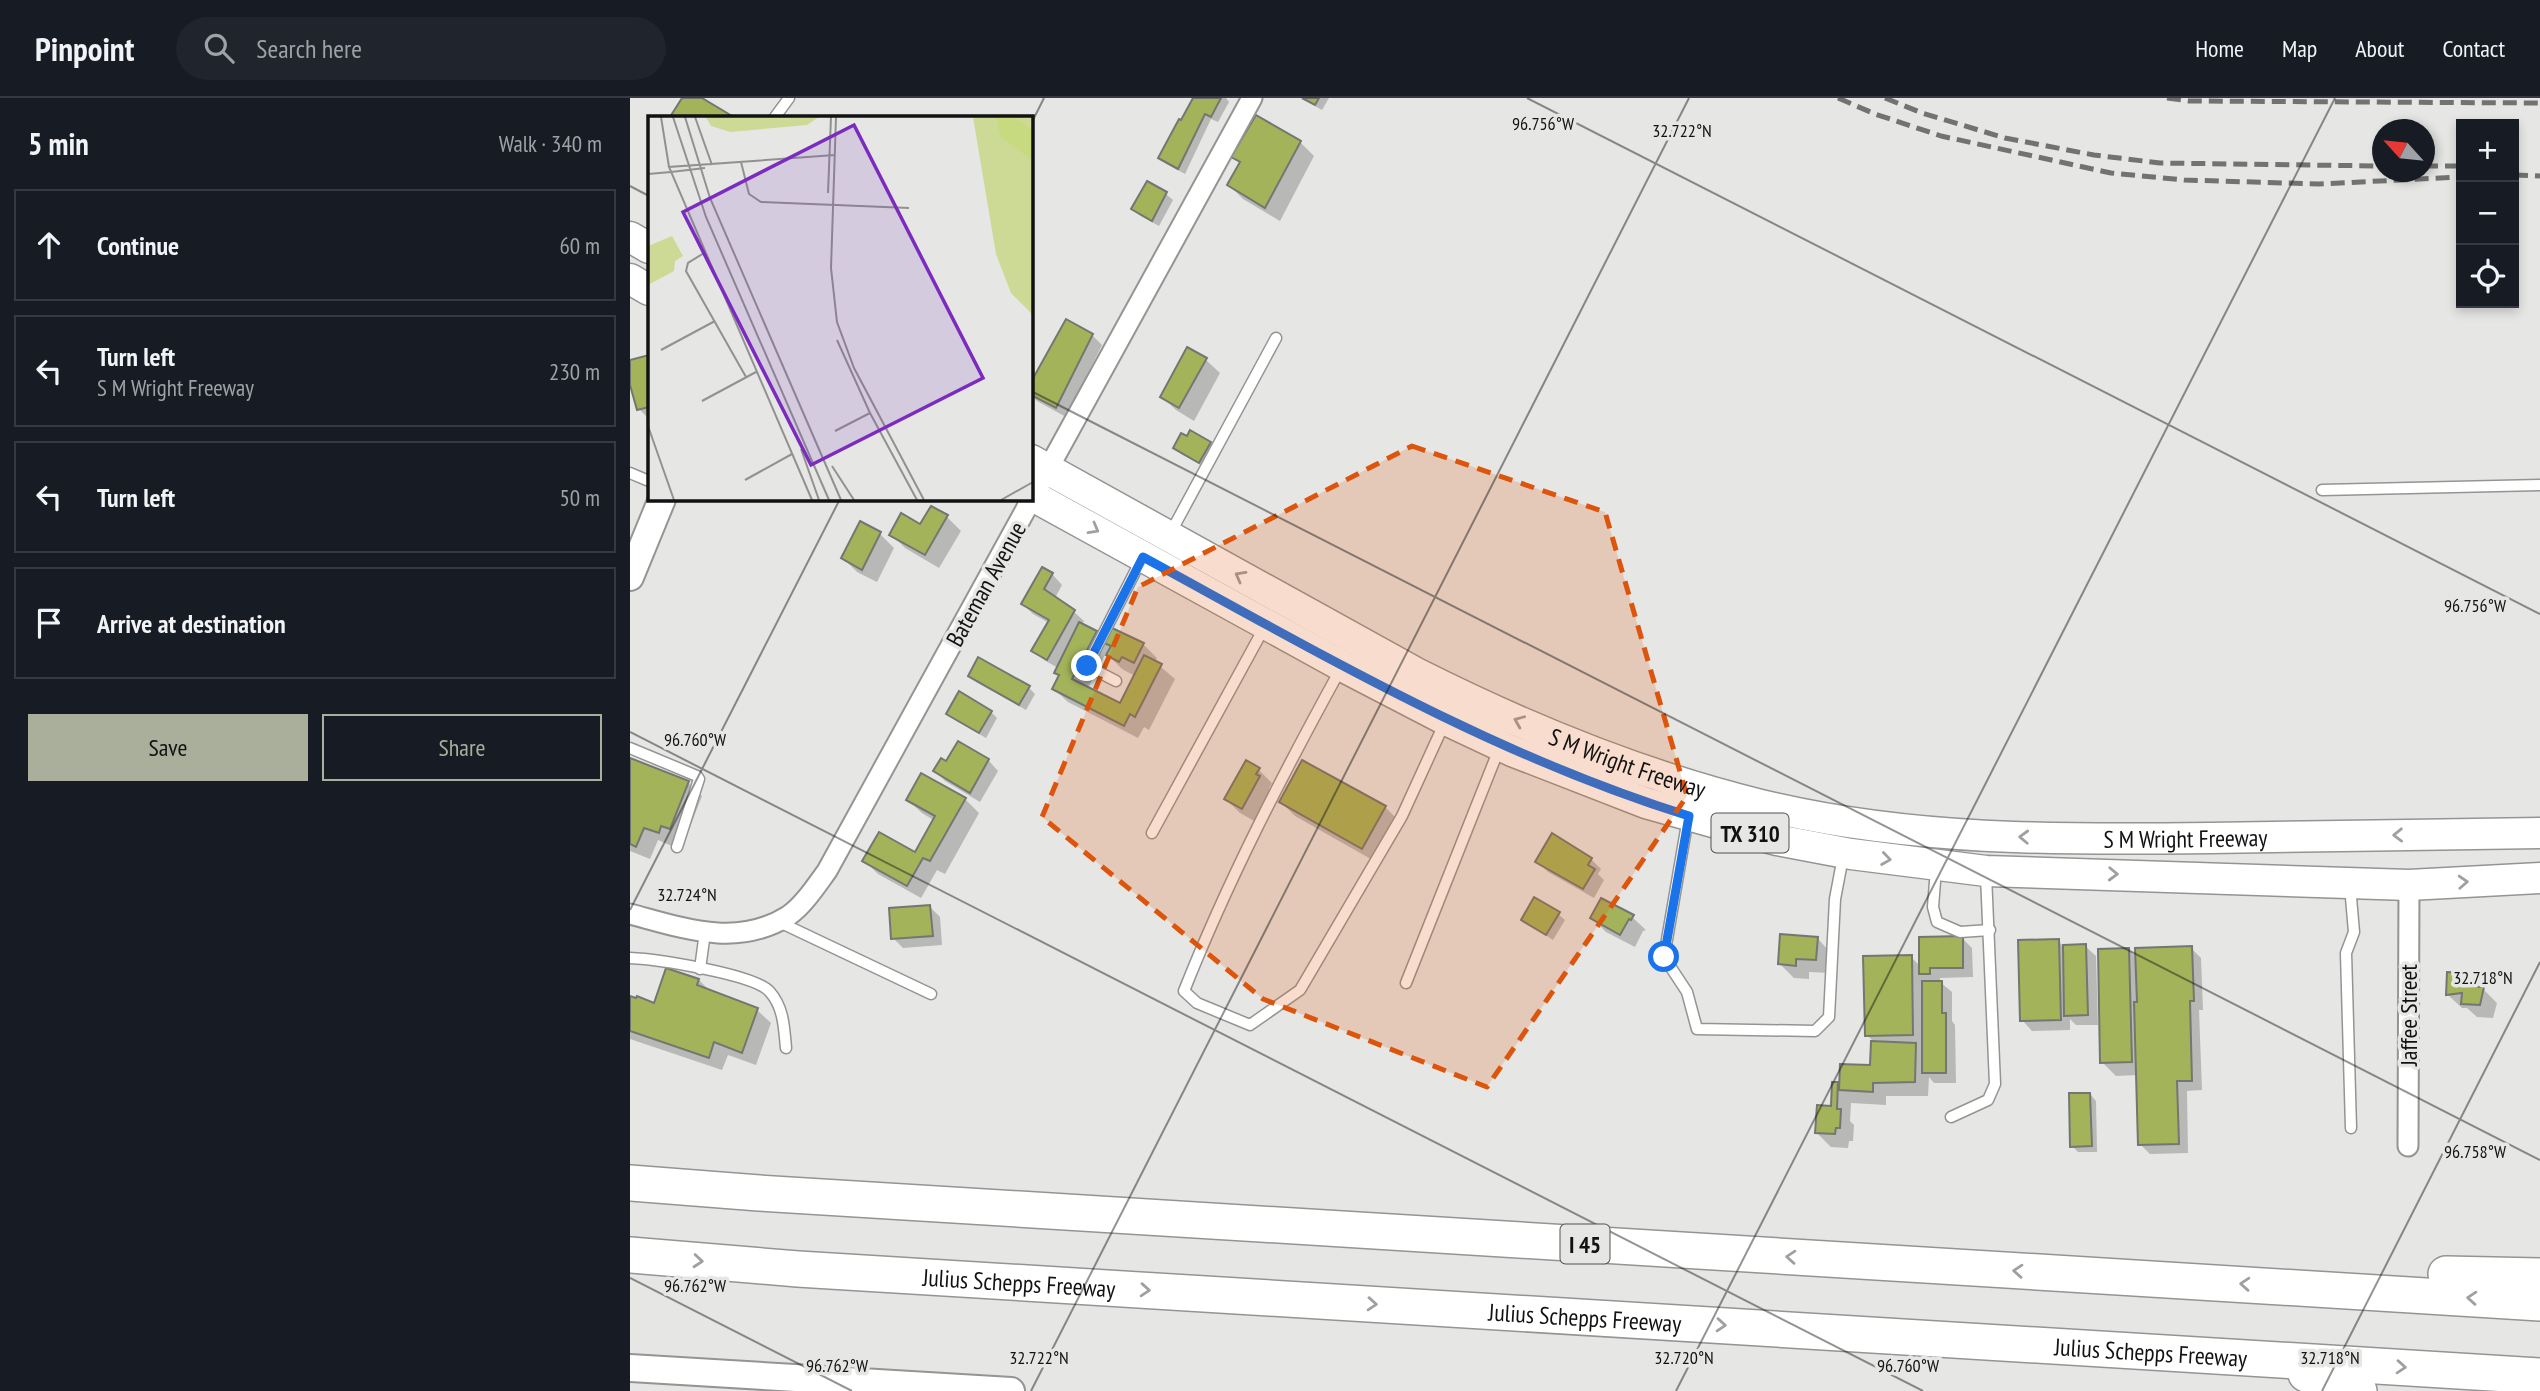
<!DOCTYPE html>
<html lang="en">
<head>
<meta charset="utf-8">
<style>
	:root { --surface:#171b24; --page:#20242c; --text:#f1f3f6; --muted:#9ea1a6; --line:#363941; --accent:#a9af9a }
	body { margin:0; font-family:"PT Sans Narrow",sans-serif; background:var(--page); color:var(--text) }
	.controls { position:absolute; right:21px; top:21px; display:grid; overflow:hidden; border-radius:0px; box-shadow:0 4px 10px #0003 }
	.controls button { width:63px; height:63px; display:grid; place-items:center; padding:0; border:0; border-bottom:2px solid var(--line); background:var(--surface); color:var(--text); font:35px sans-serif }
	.compass { position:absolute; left:1742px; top:21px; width:63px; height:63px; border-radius:50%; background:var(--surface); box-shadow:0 4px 10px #0003; rotate:297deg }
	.stop { position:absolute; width:21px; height:21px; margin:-16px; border:5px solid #1a73e8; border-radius:50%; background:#fff }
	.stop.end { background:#1a73e8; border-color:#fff; box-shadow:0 2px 7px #0008 }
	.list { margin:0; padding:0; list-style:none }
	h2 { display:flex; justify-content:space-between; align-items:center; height:91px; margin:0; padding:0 28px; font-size:30px }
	h2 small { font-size:23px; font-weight:400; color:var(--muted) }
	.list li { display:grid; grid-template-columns:46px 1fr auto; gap:21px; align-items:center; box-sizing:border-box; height:112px; margin:0 14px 14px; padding:0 14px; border:2px solid var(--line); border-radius:0px }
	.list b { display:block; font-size:26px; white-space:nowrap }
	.list p { margin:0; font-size:23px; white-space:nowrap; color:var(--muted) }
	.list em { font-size:23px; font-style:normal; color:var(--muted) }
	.actions { display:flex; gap:14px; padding:21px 28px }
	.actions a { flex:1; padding:16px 0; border:2px solid var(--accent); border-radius:0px; text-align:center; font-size:24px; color:var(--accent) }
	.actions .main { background:var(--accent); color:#111 }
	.icon { flex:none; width:38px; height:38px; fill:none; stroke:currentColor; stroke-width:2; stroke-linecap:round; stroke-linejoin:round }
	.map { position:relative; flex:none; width:1910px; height:1293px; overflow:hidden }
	header { display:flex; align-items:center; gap:42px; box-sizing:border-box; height:98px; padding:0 35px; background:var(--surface); border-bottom:2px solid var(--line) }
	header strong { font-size:33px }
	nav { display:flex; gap:38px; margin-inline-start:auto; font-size:24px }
	.search { width:490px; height:63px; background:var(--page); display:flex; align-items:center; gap:18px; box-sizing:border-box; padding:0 24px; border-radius:38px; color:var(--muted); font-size:26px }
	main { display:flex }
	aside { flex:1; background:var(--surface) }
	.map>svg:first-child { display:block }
	.shadow { fill:#0003; fill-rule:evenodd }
	.building { fill:#a3b35a; stroke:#757572; stroke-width:2 }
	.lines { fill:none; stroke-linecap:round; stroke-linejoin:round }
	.lane-casing { stroke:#949592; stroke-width:13 }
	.street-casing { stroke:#949592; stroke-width:23 }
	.secondary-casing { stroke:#949592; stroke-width:30 }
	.primary-casing { stroke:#949592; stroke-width:33 }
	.highway-casing { stroke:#949592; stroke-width:38 }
	.lane { stroke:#fff; stroke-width:10 }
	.street { stroke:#fff; stroke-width:19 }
	.secondary { stroke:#fff; stroke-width:26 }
	.primary { stroke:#fff; stroke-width:30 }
	.highway { stroke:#fff; stroke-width:35 }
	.rail { stroke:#727371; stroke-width:5; stroke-dasharray:14 7; stroke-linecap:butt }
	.oneway { stroke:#a0a0a0 }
	.route { stroke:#1a73e8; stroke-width:9 }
	.marked { fill:#dd550c; fill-opacity:0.2; stroke:#dd550c; stroke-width:5; stroke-dasharray:14 9; stroke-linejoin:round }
	.ticks { fill:none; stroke:#111211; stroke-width:2; stroke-opacity:0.45 }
	.labels { text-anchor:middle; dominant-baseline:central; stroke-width:7; stroke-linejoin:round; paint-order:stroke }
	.shield { fill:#e6e7e4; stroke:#515250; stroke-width:2 }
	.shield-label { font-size:23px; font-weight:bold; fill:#111211 }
	.street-label { font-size:24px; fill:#111211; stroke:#e6e7e4 }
	.inset-road { fill:none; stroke:#919290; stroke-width:2 }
	.view { fill:#7b2cbf; fill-opacity:0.15; stroke:#7b2cbf; stroke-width:3.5 }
	.inset-edge { fill:none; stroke:#111211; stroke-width:3.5 }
	.ticks-label { font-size:18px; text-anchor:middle; fill:#111211; stroke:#e6e7e4; stroke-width:7; stroke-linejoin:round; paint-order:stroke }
</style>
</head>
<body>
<header>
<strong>Pinpoint</strong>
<div class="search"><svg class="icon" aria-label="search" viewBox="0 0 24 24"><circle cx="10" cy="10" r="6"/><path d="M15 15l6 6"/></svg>Search here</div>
<nav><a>Home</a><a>Map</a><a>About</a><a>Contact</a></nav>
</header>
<main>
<aside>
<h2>5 min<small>Walk · 340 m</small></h2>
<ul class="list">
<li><svg class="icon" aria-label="ahead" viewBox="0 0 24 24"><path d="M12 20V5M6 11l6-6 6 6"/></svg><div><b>Continue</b></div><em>60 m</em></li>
<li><svg class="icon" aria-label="left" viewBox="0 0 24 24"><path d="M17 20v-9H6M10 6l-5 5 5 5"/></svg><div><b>Turn left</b><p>S M Wright Freeway</p></div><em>230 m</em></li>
<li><svg class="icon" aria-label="left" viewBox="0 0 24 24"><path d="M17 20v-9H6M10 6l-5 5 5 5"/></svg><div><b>Turn left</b></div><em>50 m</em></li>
<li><svg class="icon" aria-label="arrive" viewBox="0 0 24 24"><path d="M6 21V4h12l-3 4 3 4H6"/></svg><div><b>Arrive at destination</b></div></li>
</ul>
<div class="actions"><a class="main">Save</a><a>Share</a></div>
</aside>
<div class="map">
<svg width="1910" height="1293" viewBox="0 0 1910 1293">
	<rect width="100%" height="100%" fill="#e6e7e4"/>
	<g class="shadow">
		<path d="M 55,0 L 69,0 L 100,19 L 42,19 Z"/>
		<path d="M 564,0 L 596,0 L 599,4 L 588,24 L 581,21 L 555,76 L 537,66 L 530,59 Z"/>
		<path d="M 671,0 L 699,0 L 692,12 Z"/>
		<path d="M 670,44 L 684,58 L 650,123 L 613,101 L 599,87 L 611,66 L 604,59 Z"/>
		<path d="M 518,86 L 536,96 L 543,102 L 529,128 L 509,117 L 503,111 Z"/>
		<path d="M 437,223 L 462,237 L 472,247 L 436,319 L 407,303 L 401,297 L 401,287 Z"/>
		<path d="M 558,252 L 576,262 L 590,275 L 564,323 L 546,312 L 532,299 Z"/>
		<path d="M 19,259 L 19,321 L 9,311 L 0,281 L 0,264 Z"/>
		<path d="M 580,345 L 586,351 L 576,370 L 551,356 L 545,350 Z"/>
		<path d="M 317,419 L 331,433 L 309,470 L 275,450 L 261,436 Z"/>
		<path d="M 231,425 L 250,436 L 264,450 L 247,484 L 227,474 L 213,460 Z"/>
		<path d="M 422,476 L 432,487 L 425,500 L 434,505 L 454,523 L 452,527 L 466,534 L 476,545 L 513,546 L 527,560 L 525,564 L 545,581 L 519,632 L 514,629 L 508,640 L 438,604 L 424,591 L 430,579 L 426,574 L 428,570 L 414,562 L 403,552 L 419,525 L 403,516 L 393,506 ZM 476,555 L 492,571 L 505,578 L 491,607 L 458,590 Z"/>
		<path d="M 340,578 L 399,590 L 405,596 L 396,612 L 346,584 Z"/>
		<path d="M 361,614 L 367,620 L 356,640 L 325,622 L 318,615 Z"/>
		<path d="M 0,661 L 58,685 L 72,698 L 54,744 L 45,740 L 42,748 L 28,742 L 20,761 L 0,753 Z"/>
		<path d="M 358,662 L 368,673 L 350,704 L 315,683 L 305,673 L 317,665 Z"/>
		<path d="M 628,671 L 642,685 L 639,690 L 643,694 L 626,724 L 610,715 L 596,701 Z"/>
		<path d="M 335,701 L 349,715 L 315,776 L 307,772 L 291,800 L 248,776 L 234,762 L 285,756 L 305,723 L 292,715 L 278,702 Z"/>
		<path d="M 651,704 L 755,709 L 769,723 L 746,764 L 665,718 Z"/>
		<path d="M 961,761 L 971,771 L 968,776 L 974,782 L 964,800 L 918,774 L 908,764 Z"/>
		<path d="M 300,809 L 310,819 L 312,847 L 273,850 L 263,840 Z"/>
		<path d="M 928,816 L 935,822 L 923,842 L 893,822 Z"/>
		<path d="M 1002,819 L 1016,832 L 1013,833 L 1005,849 L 976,834 L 962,820 Z"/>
		<path d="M 1332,840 L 1342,850 L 1343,879 L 1310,880 L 1310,884 L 1322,894 L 1322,923 L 1325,927 L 1326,985 L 1304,985 L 1299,979 L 1298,998 L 1256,998 L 1256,1007 L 1221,1005 L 1220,1023 L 1224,1027 L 1223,1043 L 1219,1043 L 1218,1050 L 1201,1049 L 1187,1035 L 1203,1010 L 1204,986 L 1211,986 L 1241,969 L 1243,943 L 1237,937 L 1281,859 L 1291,869 Z"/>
		<path d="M 1188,841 L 1201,855 L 1200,875 L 1179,874 L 1179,881 L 1164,880 L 1150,866 Z"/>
		<path d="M 1428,843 L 1434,849 L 1455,848 L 1466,858 L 1468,927 L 1446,927 L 1440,921 L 1440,932 L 1402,933 L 1392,922 Z"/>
		<path d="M 1561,850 L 1571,860 L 1573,912 L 1569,912 L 1572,992 L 1557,993 L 1558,1055 L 1520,1056 L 1510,1046 L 1508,977 L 1486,978 L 1472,964 L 1499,852 L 1507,860 Z"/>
		<path d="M 1819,876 L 1833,877 L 1847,890 L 1853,891 L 1867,905 L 1863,920 L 1847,919 L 1837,910 L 1832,910 L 1818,897 Z"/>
		<path d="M 69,882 L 80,893 L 127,912 L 141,925 L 126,967 L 98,957 L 92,972 L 0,941 L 0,900 L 25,907 Z"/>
		<path d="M 1460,996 L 1466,1003 L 1467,1054 L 1448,1054 L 1442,1048 Z"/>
	</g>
	<g class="building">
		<path d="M 52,0 L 72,0 L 102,18 L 40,19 Z"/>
		<path d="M 563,0 L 591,0 L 581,19 L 575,16 L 548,71 L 528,60 L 549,21 L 551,22 Z"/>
		<path d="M 672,0 L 689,0 L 685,7 Z"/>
		<path d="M 626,17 L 671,43 L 635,110 L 597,87 L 610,64 L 601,59 Z"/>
		<path d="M 517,83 L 537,94 L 522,123 L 501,111 Z"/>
		<path d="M 436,221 L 463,236 L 426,310 L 401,297 L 401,284 Z"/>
		<path d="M 557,249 L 577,260 L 549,310 L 530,299 Z"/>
		<path d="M 19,257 L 19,309 L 7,312 L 0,287 L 0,262 Z"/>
		<path d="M 560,332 L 581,344 L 569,365 L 543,350 L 551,335 L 557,338 Z"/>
		<path d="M 301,408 L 318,417 L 295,457 L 259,437 L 271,415 L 290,426 Z"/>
		<path d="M 230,423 L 251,434 L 232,472 L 211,460 Z"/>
		<path d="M 412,469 L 423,475 L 414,491 L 445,512 L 417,562 L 401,553 L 419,522 L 391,506 Z"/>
		<path d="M 449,524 L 467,533 L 442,581 L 490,605 L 514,557 L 532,566 L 505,619 L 500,616 L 494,628 L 422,591 L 429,577 L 424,575 Z"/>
		<path d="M 482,530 L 514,545 L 504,565 L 492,559 L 489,564 L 476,557 L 481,548 L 474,545 Z"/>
		<path d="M 348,559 L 400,588 L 389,607 L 338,578 Z"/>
		<path d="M 329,593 L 362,613 L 349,635 L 316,616 Z"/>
		<path d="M 328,643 L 359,661 L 340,695 L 303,673 L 311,660 L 316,663 Z"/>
		<path d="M 0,660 L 59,683 L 40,731 L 31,728 L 29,735 L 14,730 L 6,749 L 0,746 Z"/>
		<path d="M 616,662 L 630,670 L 626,676 L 630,678 L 612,711 L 594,701 Z"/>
		<path d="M 672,662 L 756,708 L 732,751 L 649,704 Z"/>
		<path d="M 291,675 L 336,700 L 300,763 L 293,760 L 277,788 L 232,763 L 249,734 L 285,754 L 305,718 L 276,702 Z"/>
		<path d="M 922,735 L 962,760 L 958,767 L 965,771 L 953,791 L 905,764 Z"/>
		<path d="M 904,799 L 930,814 L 916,837 L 891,822 Z"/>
		<path d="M 971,800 L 1004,817 L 1001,822 L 999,821 L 990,837 L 960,820 Z"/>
		<path d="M 300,807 L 303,838 L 261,841 L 259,810 Z"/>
		<path d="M 1150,836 L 1188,839 L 1186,862 L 1166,861 L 1166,868 L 1148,866 Z"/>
		<path d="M 1333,838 L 1333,870 L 1300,870 L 1300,876 L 1289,876 L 1289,839 Z"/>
		<path d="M 1429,841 L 1431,922 L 1390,923 L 1388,842 Z"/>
		<path d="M 1456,846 L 1458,917 L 1434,918 L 1433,847 Z"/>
		<path d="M 1562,848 L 1564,903 L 1560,903 L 1562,983 L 1547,983 L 1549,1046 L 1508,1047 L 1504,904 L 1507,904 L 1505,850 Z"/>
		<path d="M 1499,850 L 1502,964 L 1470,965 L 1468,851 Z"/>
		<path d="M 1282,857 L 1283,937 L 1235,938 L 1233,858 Z"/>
		<path d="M 36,870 L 69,881 L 67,887 L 128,910 L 112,955 L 84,944 L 79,960 L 0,933 L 0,898 L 6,900 L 7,898 L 24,905 Z"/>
		<path d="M 1817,874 L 1834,875 L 1834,888 L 1854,889 L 1850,907 L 1831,906 L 1832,895 L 1816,897 Z"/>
		<path d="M 1292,883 L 1312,883 L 1312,915 L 1316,915 L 1316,975 L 1292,975 Z"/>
		<path d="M 1241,943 L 1286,945 L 1285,984 L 1243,985 L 1243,994 L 1209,992 L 1210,966 L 1240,967 Z"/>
		<path d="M 1202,984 L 1208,984 L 1207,1011 L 1211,1011 L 1210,1030 L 1206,1030 L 1205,1036 L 1185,1035 L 1187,1007 L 1201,1008 Z"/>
		<path d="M 1439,995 L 1460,995 L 1462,1048 L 1440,1049 Z"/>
	</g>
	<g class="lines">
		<defs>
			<g id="lane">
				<path d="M 145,19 L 159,0"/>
				<path d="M 0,375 L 19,383"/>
				<path d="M 1692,392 L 1910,387"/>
				<path d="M 541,434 L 646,240"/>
				<path d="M 710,572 C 653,676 598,782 554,893 L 567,905 L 620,927 L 670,892 L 772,718 L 814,626"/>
				<path d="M 486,583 L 457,568 L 511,462"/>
				<path d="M 0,650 L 67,678 L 69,681 L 47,749"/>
				<path d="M 1058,720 L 1034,859 L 1057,894 L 1067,931 L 1185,933 L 1199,919 L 1205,801 L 1213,759"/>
				<path d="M 522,735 L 634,530"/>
				<path d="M 1306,771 L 1303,809 L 1307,824 L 1330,834 L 1360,832"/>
				<path d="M 1720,788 L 1724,834 L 1716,855 L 1721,1030"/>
				<path d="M 147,823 L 301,896"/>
				<path d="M 0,860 C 25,861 125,876 140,894 C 154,910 154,930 156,950"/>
				<path d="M 70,871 L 75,834"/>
				<path d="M 776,885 L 869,651"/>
				<path d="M 1321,1019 L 1358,1002 L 1365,986 L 1356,777"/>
			</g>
			<g id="street">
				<path d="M 0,816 C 53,830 107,850 158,818 C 173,808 186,788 197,773 L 622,0"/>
				<path d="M 1778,1048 L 1779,787"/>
			</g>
			<g id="secondary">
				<path d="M 0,479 L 32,401"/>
				<path d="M 0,1270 L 381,1293"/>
			</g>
			<g id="primary">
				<path d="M 0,139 L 19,150"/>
				<path d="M 0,181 L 19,192"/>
				<path id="s1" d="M 401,362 L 786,575 C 895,630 1013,678 1131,707 C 1278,743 1430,742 1580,740 C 1690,738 1800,737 1910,735"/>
				<path d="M 401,397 L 712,568 L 816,622 L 882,653 L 1016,705 L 1147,742 L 1221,756 L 1356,773 L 1779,787 L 1910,780"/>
			</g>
			<g id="highway">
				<path d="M 0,1085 L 129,1095 L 1910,1205"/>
				<path id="s2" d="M 0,1157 L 168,1171 L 1910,1278"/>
				<path d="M 1816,1176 L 1910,1178"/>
				<path d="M 1676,1276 L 1729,1293"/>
			</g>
		</defs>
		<use href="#lane" class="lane-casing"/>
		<use href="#street" class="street-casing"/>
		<use href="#secondary" class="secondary-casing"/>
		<use href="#primary" class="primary-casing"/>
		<use href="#highway" class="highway-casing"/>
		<use href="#lane" class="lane"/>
		<use href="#street" class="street"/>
		<use href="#secondary" class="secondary"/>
		<use href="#primary" class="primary"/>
		<use href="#highway" class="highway"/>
		<g class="rail">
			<path d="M 1208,0 L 1245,16 L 1311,38 L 1481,75 L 1554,82 L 1689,86 L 1831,79"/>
			<path d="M 1255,0 L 1292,15 L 1375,40 L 1464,57 L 1530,65 L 1752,68"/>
			<path d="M 1537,0 L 1559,3 L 1910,5"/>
			<path d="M 1794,68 L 1831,68"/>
			<path d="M 1884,77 L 1910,78"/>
		</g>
	</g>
	<defs><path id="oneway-chevron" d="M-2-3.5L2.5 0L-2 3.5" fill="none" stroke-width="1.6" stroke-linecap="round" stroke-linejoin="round" transform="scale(1.75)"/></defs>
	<g class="oneway">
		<use href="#oneway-chevron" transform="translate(464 431) rotate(29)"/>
		<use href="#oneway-chevron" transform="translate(610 478) rotate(-151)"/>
		<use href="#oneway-chevron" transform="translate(889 623) rotate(-157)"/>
		<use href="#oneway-chevron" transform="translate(1768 737) rotate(179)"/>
		<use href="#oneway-chevron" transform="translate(1394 739) rotate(-178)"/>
		<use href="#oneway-chevron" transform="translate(1256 761) rotate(8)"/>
		<use href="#oneway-chevron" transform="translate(1483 776) rotate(2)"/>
		<use href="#oneway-chevron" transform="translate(1833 784) rotate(-3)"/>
		<use href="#oneway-chevron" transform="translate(1161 1159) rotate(-176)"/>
		<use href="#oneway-chevron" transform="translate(68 1163) rotate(5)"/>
		<use href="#oneway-chevron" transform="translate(1388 1173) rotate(-176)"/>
		<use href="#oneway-chevron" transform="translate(1615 1186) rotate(-176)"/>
		<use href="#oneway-chevron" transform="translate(515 1192) rotate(4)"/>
		<use href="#oneway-chevron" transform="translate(1842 1200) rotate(-176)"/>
		<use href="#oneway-chevron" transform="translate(742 1206) rotate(4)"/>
		<use href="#oneway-chevron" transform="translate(1091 1227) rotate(4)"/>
		<use href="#oneway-chevron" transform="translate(1771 1269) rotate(4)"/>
	</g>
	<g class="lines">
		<path class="route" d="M 457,568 L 513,459 C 691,556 863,657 1059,718 L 1034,859"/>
	</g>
	<path class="marked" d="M 782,348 L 975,414 L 1057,698 L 857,989 L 633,901 L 412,719 L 508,489 Z"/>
	<path class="ticks" d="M 897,0 L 1910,516M 401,26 L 414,0M 0,88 L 19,98M 401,293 L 1910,1062M 0,634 L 1293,1293M 0,812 L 210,401M 0,1180 L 222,1293M 401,1293 L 1059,0M 1046,1293 L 1705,0M 1692,1293 L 1910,864"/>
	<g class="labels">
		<g class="shield">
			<rect x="1081.5" y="715.5" width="77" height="39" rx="5"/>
			<rect x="930.5" y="1126.5" width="49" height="39" rx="5"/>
		</g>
		<g class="shield-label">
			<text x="1120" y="735">TX 310</text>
			<text x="955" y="1146">I 45</text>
		</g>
		<g class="street-label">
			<text transform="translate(356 486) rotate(-61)">Bateman Avenue</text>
			<text stroke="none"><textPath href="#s1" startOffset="670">S M Wright Freeway</textPath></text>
			<text stroke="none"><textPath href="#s1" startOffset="1237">S M Wright Freeway</textPath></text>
			<text transform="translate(1778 917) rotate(-90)">Jaffee Street</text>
			<text stroke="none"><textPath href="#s2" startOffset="390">Julius Schepps Freeway</textPath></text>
			<text stroke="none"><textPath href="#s2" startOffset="957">Julius Schepps Freeway</textPath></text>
			<text stroke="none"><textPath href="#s2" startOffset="1524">Julius Schepps Freeway</textPath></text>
		</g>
	</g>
	<g transform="translate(18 18)">
		<rect width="385" height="385" fill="#e6e7e4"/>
		<path d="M 58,1 L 171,1 L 159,9 L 82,16 L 63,10 ZM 325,1 L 385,1 L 385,199 L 363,177 L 348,138 ZM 24,120 L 35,140 L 27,145 L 26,155 L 0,169 L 0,130 Z" fill="#ccda95"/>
		<path d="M 348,1 L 366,1 L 385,14 L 385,45 L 353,21 Z" fill="#c8da7f"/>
		<path class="inset-road" d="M 13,1 L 21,51M 25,1 L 58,101 L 181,384M 37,1 L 62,82 L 193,384M 47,1 L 64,49M 188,1 L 183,152 L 189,206 L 206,252 L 276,384M 93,46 L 101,78 L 113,86 L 261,92M 23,56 L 57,52M 0,58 L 23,56M 180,77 L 183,1M 56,137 L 40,147 L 38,155 L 98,261M 189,224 L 222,297 L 269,384M 13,234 L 67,205M 54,285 L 108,256M 0,310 L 26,384M 187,315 L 222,297M 153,333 L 171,384M 184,350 L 206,384M 97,364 L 144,338M 164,384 L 21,51 L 187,39M 353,384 L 385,366"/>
		<path class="view" d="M 206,9 L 335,262 L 163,349 L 35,96 Z"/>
		<rect width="385" height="385" class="inset-edge"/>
	</g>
	<g class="ticks-label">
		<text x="913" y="32">96.756°W</text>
		<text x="1052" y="39">32.722°N</text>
		<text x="1845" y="514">96.756°W</text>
		<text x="65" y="648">96.760°W</text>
		<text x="57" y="803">32.724°N</text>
		<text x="1853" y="886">32.718°N</text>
		<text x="1845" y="1060">96.758°W</text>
		<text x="65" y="1194">96.762°W</text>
		<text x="409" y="1266">32.722°N</text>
		<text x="1054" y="1266">32.720°N</text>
		<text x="1700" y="1266">32.718°N</text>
		<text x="207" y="1274">96.762°W</text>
		<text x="1278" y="1274">96.760°W</text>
	</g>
</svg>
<div class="controls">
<button>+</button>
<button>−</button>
<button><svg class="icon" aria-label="locate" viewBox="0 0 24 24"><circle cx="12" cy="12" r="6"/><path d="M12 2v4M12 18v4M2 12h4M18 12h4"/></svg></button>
</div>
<svg class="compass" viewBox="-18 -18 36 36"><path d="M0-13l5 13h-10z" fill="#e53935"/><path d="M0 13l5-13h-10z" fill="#9ea1a6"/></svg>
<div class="stop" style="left:1034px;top:859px"></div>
<div class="stop end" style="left:457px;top:568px"></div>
</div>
</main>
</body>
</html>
